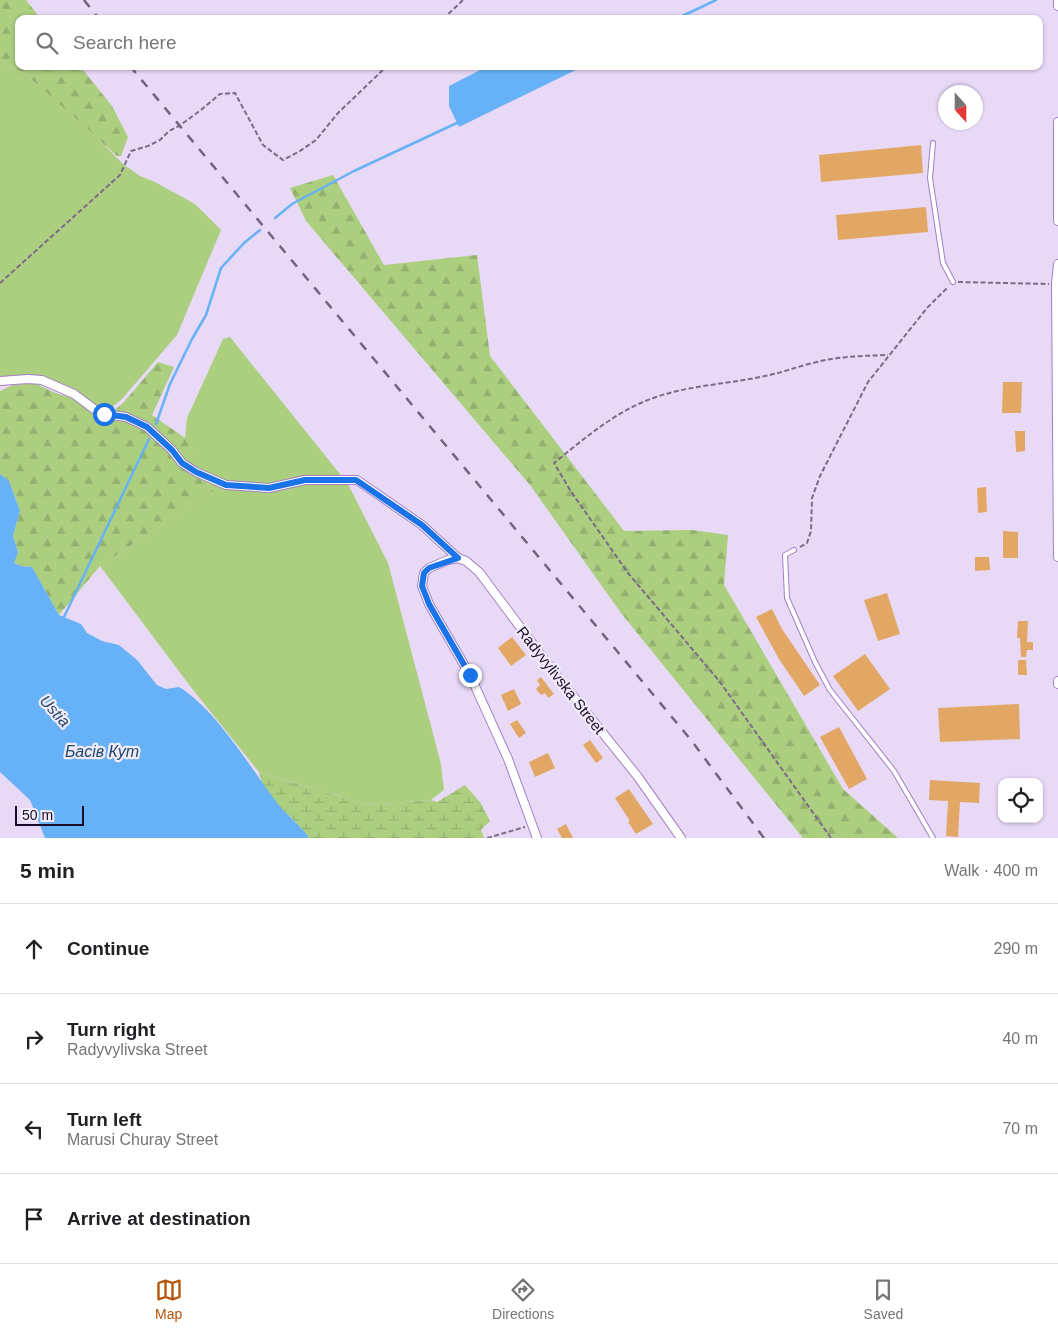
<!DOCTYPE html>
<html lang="en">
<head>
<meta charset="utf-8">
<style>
	:root { --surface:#fff; --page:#f6f6f6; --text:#202124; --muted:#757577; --line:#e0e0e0; --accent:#b45309 }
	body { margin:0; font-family:Helvetica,sans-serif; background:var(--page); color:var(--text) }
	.controls { position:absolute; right:15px; bottom:15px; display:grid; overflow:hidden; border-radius:10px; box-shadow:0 1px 4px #0004 }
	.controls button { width:45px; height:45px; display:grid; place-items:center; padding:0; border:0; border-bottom:1px solid var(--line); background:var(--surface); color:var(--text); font:25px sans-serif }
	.compass { position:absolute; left:938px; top:85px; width:45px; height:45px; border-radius:50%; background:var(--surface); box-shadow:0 1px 4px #0004; rotate:159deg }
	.scale { position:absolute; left:15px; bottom:12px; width:69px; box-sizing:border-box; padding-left:5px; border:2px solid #1b0c27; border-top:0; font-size:14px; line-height:18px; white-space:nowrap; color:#1b0c27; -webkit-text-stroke:4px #f1eaf9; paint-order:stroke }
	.stop { position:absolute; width:15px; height:15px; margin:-11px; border:4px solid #1a73e8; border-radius:50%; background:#fff }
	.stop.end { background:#1a73e8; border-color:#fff; box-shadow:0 1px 5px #0008 }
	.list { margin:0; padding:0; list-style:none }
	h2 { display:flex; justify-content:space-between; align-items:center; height:65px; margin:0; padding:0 20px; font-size:21px }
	h2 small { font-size:16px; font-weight:400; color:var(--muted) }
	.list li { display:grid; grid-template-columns:32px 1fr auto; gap:15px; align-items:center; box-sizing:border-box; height:90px; padding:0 20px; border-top:1px solid var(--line) }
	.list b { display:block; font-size:19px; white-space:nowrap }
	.list p { margin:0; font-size:16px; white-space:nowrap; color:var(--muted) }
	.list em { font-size:16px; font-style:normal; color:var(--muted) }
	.icon { flex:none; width:28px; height:28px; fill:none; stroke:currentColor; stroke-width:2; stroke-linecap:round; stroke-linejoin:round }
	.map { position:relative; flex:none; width:1058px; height:838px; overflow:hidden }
	.search { position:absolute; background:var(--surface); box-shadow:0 1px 4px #0004; left:15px; right:15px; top:15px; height:55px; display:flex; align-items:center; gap:12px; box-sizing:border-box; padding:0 18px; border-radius:10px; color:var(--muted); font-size:19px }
	.sheet { height:425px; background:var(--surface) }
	nav { display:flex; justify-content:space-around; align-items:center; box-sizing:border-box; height:70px; border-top:1px solid var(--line); background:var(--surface); font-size:14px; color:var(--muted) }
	nav a { display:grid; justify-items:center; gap:2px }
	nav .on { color:var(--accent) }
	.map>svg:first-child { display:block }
	.forest { fill:url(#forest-firs) }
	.wetland { fill:url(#wetland-marsh) }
	.garden { fill:#acce7f }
	.water { fill:#67b2f7 }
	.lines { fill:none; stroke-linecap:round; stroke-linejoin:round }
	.stream { stroke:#67b2f7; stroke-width:2.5 }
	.building { fill:#e3a765 }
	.lane-casing { stroke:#a47fc6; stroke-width:6 }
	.street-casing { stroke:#a47fc6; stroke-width:10 }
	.path { stroke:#7a6b87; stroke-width:2; stroke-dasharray:5 2.5; stroke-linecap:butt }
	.lane { stroke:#fff; stroke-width:4 }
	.street { stroke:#fff; stroke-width:8 }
	.rail { stroke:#72637f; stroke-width:2.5; stroke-dasharray:9 9; stroke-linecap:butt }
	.route { stroke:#1a73e8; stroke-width:6 }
	.labels { text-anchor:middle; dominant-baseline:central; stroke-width:4.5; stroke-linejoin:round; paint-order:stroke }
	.street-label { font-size:15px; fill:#1b0c27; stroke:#f1eaf9 }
	.water-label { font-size:16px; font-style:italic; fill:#21496c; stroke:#f1eaf9 }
</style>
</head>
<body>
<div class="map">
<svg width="1058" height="838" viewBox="0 0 1058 838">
	<defs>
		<pattern id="forest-firs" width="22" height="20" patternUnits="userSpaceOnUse" patternTransform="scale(1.25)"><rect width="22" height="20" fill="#acce7f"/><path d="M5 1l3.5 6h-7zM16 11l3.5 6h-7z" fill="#93b06e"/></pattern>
		<pattern id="wetland-marsh" width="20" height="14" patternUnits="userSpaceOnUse" patternTransform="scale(1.25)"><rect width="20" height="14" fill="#acce7f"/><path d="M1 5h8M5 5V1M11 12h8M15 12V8" fill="none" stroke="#93b06e"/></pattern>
	</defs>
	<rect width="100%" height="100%" fill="#e8d9f7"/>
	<g class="forest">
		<path d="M 0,0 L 26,0 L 41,19 L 19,19 L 19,66 L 80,66 L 112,106 L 128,137 L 121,156 L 117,156 L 24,73 L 0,61 Z"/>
		<path d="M 333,175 L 384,265 L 477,255 L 490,356 L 624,531 L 692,530 L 728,535 L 724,585 L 843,789 L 898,838 L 803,838 L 621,613 L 530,485 L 306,221 L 290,188 Z"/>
		<path d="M 158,362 L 174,367 L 152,415 L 185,438 L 214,491 L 100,566 L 59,615 L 32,567 L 21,566 L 13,562 L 18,552 L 13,536 L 20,511 L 9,481 L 0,474 L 0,391 L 13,385 L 35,383 L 55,393 L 77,399 L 99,416 L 107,417 L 124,402 Z"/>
	</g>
	<path class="wetland" d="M 259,772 L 368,805 L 431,800 L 437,802 L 465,785 L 480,802 L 490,821 L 481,830 L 484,838 L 309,838 C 294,815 264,801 259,772 Z"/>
	<g class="garden">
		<path d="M 0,61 L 24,73 L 87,128 L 123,164 L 140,176 L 155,182 L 195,204 L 221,230 L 177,335 L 122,399 L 104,414 L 42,380 L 0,381 Z"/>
		<path d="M 230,337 L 348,484 L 388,563 L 441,764 L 444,790 L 431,800 L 368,805 L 259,772 L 190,686 L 100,566 L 213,491 L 185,438 L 187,418 L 223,339 Z"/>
	</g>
	<g class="water">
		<path d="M 488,66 L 584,66 L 459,127 L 449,106 L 449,86 Z"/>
		<path d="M 0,474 L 9,481 L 20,511 L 13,536 L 18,552 L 14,563 L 21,566 L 32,567 L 59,615 L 81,624 L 87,633 L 102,641 L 119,645 L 137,660 L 157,685 L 166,689 L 179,687 C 217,710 250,768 278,804 C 287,816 301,825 309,838 L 45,838 L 30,800 L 0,772 Z"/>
	</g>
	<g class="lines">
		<g class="stream">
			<path d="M 676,19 L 716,0"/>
			<path d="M 275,218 L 292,204 L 354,171 L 459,122"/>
			<path d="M 156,424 L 170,384 L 192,339 L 206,315 L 221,268 L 244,243 L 260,230"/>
			<path d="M 64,617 L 149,439"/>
		</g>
	</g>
	<g class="building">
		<path d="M 921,145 L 923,173 L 821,182 L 819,155 Z"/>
		<path d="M 926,207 L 928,232 L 838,240 L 836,215 Z"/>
		<path d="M 1003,382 L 1022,382 L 1021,413 L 1002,413 Z"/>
		<path d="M 1015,431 L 1025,431 L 1025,451 L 1016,452 Z"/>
		<path d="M 986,487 L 987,512 L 978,513 L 977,488 Z"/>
		<path d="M 1003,531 L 1018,532 L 1018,558 L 1003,558 Z"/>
		<path d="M 975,557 L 989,557 L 990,570 L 975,571 Z"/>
		<path d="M 887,593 L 900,634 L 878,641 L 864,600 Z"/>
		<path d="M 772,609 L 782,629 L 820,685 L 804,696 L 779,659 L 756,617 Z"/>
		<path d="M 1018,621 L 1028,621 L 1027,642 L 1033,642 L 1033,650 L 1027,650 L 1026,657 L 1021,657 L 1020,638 L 1017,638 Z"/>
		<path d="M 512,637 L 526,655 L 511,666 L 498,648 Z"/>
		<path d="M 865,654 L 890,689 L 858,711 L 833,676 Z"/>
		<path d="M 1018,660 L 1026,660 L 1027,675 L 1018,675 Z"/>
		<path d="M 541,677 L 554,694 L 548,698 L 545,693 L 541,695 L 536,689 L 540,685 L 537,680 Z"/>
		<path d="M 514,689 L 521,704 L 508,711 L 501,695 Z"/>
		<path d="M 1019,704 L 1020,739 L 940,742 L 938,708 Z"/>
		<path d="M 517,720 L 526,733 L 519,738 L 510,724 Z"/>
		<path d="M 839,727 L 867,779 L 849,789 L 820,737 Z"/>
		<path d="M 590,740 L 603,758 L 596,763 L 583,745 Z"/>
		<path d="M 548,753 L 555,768 L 535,777 L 529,762 Z"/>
		<path d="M 930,780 L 980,783 L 979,803 L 960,802 L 958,837 L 946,836 L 948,801 L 929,800 Z"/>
		<path d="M 629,789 L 653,824 L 636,834 L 628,822 L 630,821 L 615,798 Z"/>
		<path d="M 566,824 L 573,838 L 562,838 L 557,829 Z"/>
	</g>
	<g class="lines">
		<defs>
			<g id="lane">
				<path d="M 933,143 L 930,178 L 943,263 L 953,282"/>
				<path d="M 794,550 L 785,555 L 787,598 L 815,662 L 830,690 L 894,771 L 933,838"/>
			</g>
			<g id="street">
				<path d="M 1058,0 L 1058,6"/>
				<path d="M 1058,122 L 1058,221"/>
				<path d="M 1058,264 L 1056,284 L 1058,557"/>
				<path d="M 0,381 L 28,379 L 42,380 L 74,394 L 94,409 L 104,414 L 126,417 L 147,427 L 172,450 L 182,463 L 196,472 L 226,485 L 269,488 L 305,480 L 357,480 L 422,525 L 458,558"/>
				<path d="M 1058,681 L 1058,684"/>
				<path d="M 537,838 L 508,759 L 470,675 L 429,604 L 422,586 L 424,573 L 429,568 L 448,560 L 458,558 L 466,561 L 479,572 L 550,667 L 638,777 L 681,838"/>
			</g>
		</defs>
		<use href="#lane" class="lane-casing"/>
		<use href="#street" class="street-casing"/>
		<g class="path">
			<path d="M 443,19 L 463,0"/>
			<path d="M 958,282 L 1049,284"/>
			<path d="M 0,283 L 120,175 L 131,151 L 148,146 L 160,140 L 169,131 L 179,126 L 201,110 L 220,94 L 235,93 L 263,145 L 283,160 L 300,151 L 316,140 L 338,113 L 387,66"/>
			<path d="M 800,547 L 807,543 L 811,531 L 812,498 L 820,476 L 868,382 L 927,308 L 948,287"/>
			<path d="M 487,838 L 525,827"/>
			<path d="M 831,838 L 720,682 L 628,573 L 570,490 L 554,463 C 585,438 617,410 656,397 C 691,385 729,384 765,376 C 781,373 796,367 813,363 C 838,356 863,356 888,355"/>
		</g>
		<use href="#lane" class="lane"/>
		<use href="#street" class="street"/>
		<g class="rail">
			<path d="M 84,0 L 99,19"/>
			<path d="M 130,66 L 691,740 L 764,838"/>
		</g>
	</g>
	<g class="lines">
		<path class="route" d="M 104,414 L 126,417 L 147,427 L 172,450 L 182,463 L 196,472 L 226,485 L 269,488 L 305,480 L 356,480 L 422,525 L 458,558 L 429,568 L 424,573 L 422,586 L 429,604 L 470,675"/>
	</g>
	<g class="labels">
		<g class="street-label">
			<text transform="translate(561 680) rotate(52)">Radyvylivska Street</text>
		</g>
		<g class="water-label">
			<text transform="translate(55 711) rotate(48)">Ustia</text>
			<text x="102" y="751">Басів Кут</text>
		</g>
	</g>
</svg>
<div class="controls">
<button><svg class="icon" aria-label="locate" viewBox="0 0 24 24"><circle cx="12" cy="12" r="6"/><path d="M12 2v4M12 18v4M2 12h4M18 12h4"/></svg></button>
</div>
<svg class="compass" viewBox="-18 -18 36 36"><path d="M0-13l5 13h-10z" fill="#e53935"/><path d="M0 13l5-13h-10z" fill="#757577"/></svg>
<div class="scale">50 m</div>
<div class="stop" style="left:104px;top:414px"></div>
<div class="stop end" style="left:470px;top:675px"></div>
<div class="search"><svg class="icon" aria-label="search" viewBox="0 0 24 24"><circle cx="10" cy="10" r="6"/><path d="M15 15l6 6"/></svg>Search here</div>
</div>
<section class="sheet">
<h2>5 min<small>Walk · 400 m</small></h2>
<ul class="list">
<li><svg class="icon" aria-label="ahead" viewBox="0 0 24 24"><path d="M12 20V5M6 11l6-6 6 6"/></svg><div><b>Continue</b></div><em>290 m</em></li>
<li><svg class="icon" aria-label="right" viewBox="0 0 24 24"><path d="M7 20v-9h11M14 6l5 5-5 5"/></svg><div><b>Turn right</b><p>Radyvylivska Street</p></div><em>40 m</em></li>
<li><svg class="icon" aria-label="left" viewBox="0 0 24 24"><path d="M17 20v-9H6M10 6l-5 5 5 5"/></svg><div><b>Turn left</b><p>Marusi Churay Street</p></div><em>70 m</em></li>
<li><svg class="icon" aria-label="arrive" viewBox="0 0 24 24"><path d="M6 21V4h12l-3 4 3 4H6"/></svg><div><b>Arrive at destination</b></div></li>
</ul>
</section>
<nav>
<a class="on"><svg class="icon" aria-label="map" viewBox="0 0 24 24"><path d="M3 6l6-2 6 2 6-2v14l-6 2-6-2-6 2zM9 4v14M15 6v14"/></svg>Map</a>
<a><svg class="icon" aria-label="directions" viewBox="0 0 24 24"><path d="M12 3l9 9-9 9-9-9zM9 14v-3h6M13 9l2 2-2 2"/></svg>Directions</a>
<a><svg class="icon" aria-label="saved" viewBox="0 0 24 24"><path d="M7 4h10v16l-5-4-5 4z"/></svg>Saved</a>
</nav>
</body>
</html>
